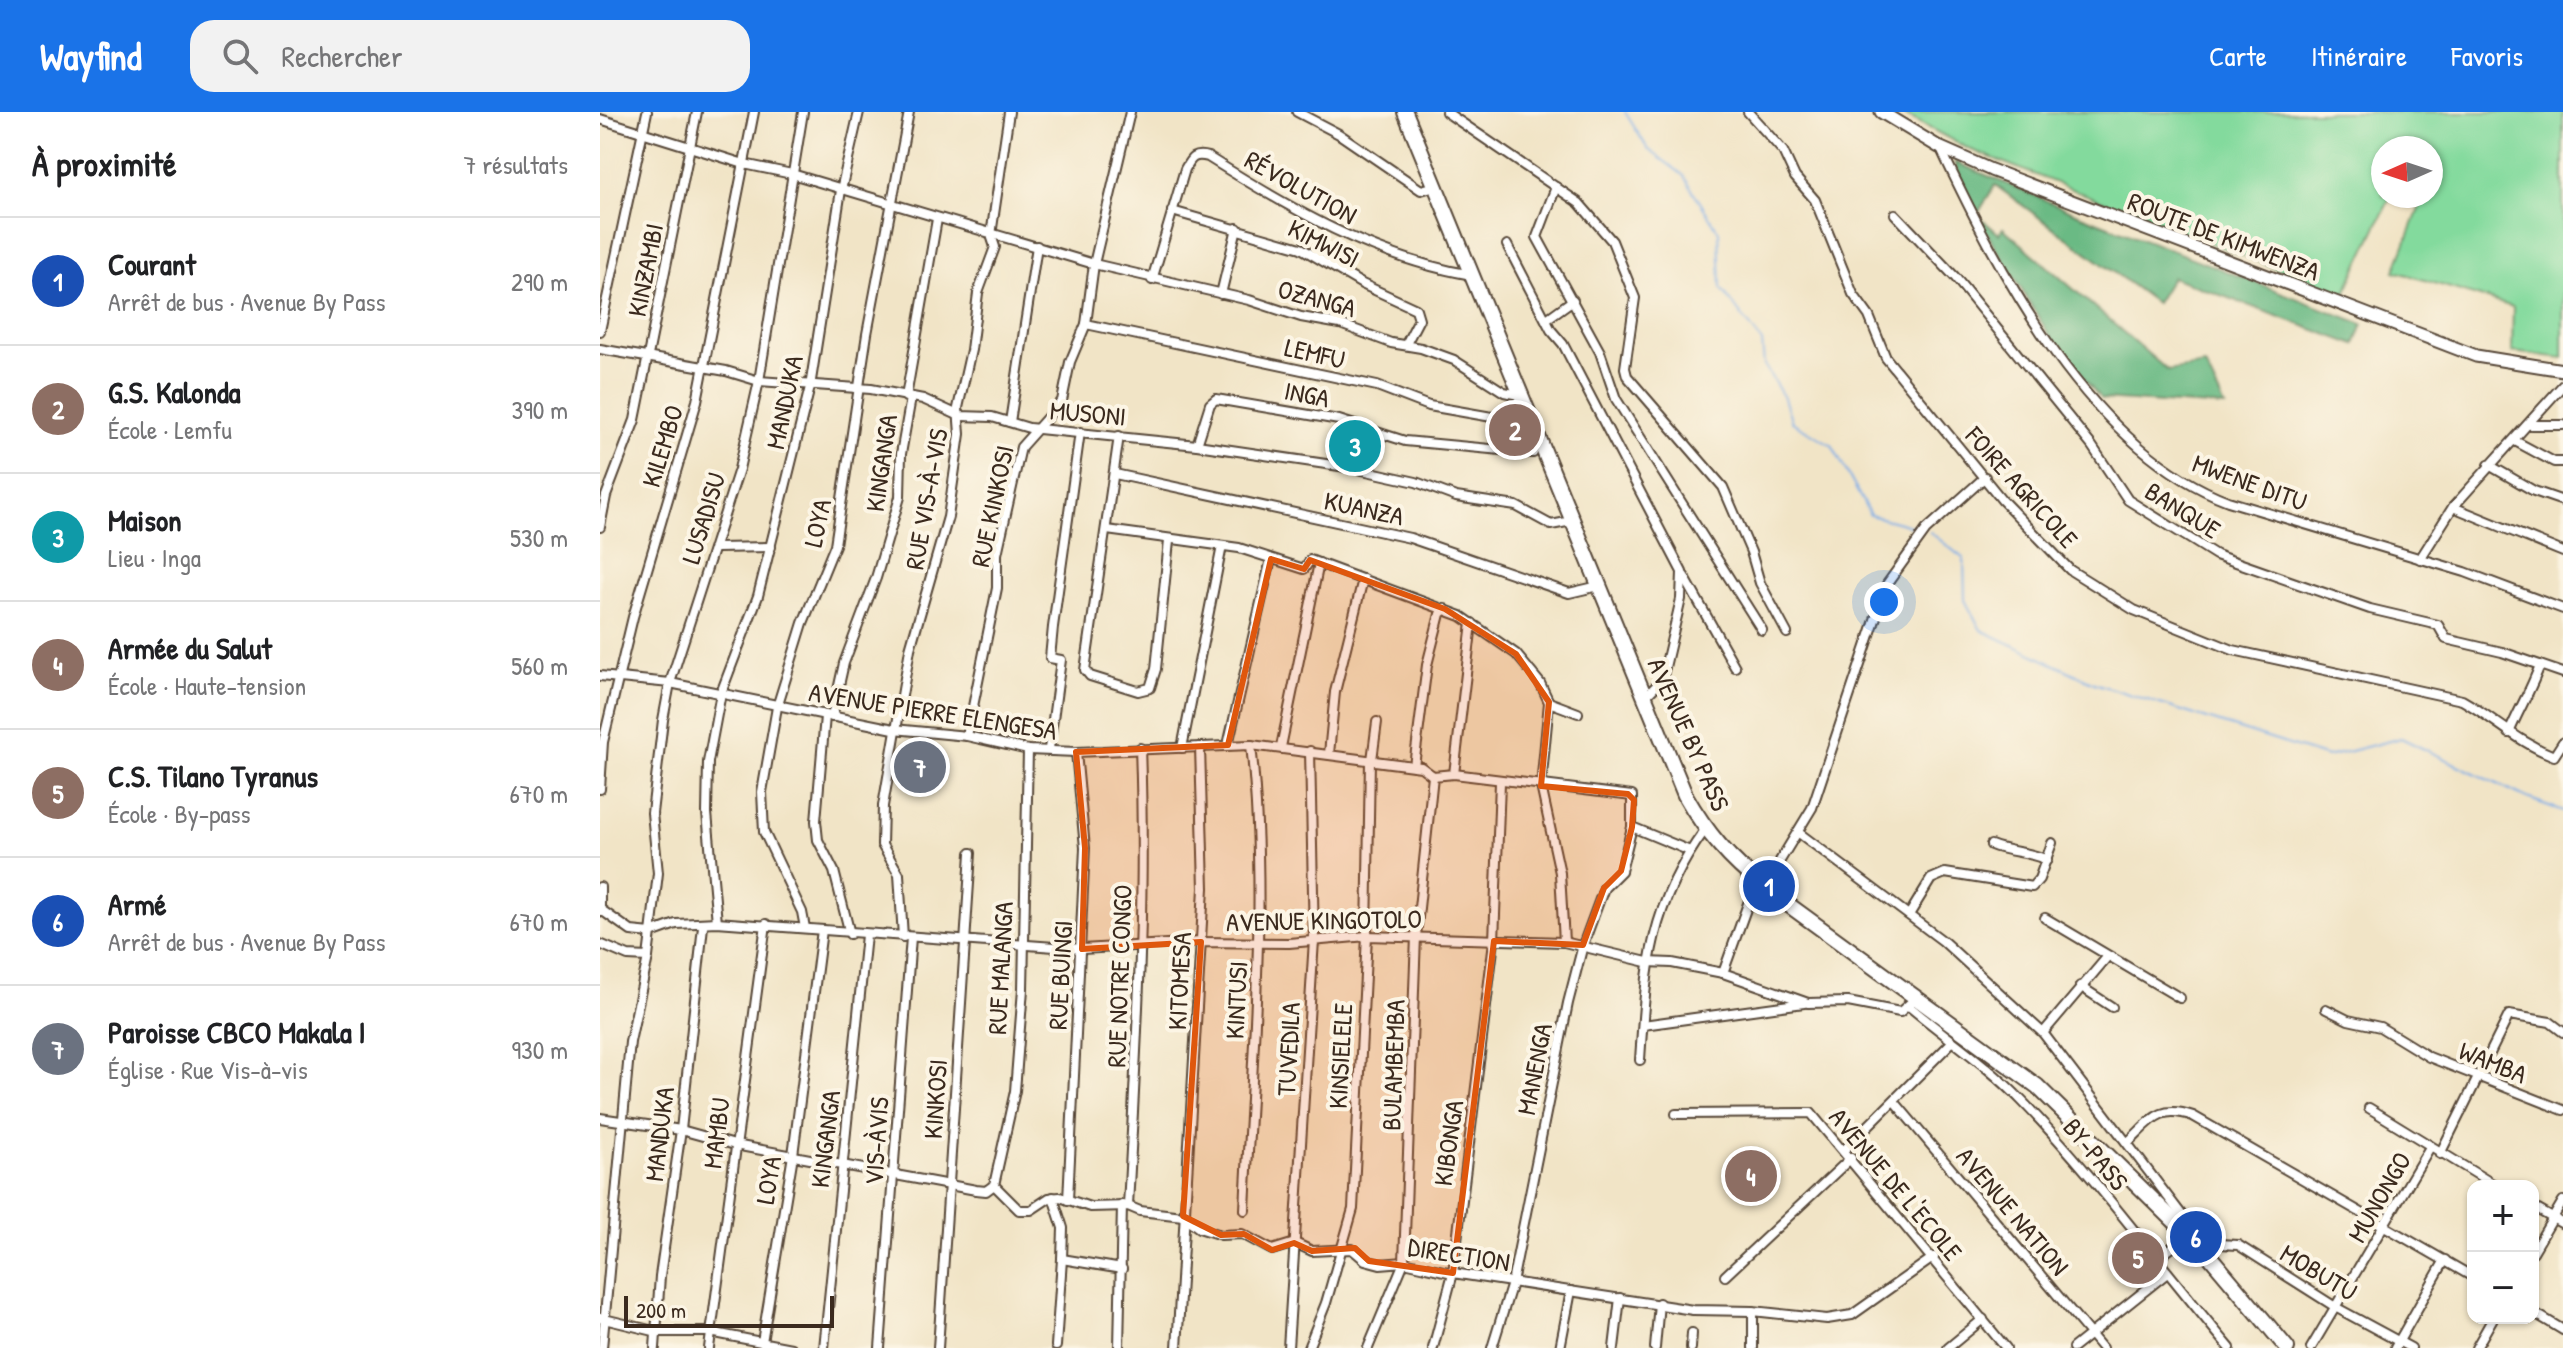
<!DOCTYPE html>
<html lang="fr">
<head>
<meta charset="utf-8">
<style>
	:root { --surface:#fff; --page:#f2f2f2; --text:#202124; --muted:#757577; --line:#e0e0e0; --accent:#1a73e8 }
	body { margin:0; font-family:"Patrick Hand",sans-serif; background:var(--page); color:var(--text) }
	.controls { position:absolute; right:24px; bottom:24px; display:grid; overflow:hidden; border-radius:16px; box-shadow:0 2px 6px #0004 }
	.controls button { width:72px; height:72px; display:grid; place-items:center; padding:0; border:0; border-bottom:2px solid var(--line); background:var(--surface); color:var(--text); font:40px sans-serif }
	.compass { position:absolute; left:1771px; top:24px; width:72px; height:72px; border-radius:50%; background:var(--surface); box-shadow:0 2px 6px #0004; rotate:267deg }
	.scale { position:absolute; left:24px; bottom:20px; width:210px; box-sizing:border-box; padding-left:8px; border:4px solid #3b2a1e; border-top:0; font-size:22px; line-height:28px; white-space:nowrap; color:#3b2a1e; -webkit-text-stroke:6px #fcf5e5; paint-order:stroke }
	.you { position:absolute; left:1284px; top:490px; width:28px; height:28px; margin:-20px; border:6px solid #fff; border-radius:50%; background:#1a73e8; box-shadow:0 0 0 12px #1a73e833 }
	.badge { display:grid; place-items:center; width:52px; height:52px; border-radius:50%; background:var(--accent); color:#fff; font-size:26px; font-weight:700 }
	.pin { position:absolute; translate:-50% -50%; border:4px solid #fff; box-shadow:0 2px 8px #0006 }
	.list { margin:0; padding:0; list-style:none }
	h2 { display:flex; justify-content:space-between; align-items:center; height:104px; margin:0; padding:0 32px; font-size:34px }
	h2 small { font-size:26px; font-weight:400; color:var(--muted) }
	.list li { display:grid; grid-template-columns:52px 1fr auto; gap:24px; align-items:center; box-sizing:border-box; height:128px; padding:0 32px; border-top:2px solid var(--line) }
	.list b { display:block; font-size:30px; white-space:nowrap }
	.list p { margin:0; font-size:26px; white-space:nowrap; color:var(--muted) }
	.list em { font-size:26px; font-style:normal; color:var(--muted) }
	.icon { flex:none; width:44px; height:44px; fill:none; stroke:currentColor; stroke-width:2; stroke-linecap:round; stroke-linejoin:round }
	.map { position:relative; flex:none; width:1963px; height:1236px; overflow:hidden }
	header { display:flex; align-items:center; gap:48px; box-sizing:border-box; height:112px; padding:0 40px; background:var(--accent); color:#fff }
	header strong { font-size:38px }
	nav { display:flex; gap:44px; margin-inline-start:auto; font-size:28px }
	.search { width:560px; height:72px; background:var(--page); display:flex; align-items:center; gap:20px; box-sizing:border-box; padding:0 28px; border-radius:24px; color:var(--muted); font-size:30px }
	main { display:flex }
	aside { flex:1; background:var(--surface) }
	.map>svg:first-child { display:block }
	.green { fill:#83da9d; stroke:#5f825e; stroke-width:2 }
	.forest { fill:#6aba84; stroke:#527251; stroke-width:2 }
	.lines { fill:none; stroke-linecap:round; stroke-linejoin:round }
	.stream { stroke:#7aace6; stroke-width:2 }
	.street-casing { stroke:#564637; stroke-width:12 }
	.secondary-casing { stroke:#564637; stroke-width:15 }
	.highway-casing { stroke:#564637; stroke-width:18 }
	.street { stroke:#fff; stroke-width:8 }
	.secondary { stroke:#fff; stroke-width:11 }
	.highway { stroke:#fff; stroke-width:14 }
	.marked { fill:#df570d; fill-opacity:0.2; stroke:#df570d; stroke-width:6; stroke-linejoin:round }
	.labels { text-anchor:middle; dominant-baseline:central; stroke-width:8; stroke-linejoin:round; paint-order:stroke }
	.street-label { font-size:26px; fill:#3b2a1e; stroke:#fcf5e5 }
</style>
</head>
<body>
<header>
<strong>Wayfind</strong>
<div class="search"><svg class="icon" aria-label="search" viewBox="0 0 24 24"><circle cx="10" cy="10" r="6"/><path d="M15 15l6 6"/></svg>Rechercher</div>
<nav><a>Carte</a><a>Itinéraire</a><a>Favoris</a></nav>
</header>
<main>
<aside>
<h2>À proximité<small>7 résultats</small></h2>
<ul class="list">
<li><span class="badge" style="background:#1a4fb4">1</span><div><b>Courant</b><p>Arrêt de bus · Avenue By Pass</p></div><em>290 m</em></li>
<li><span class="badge" style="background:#8d6e63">2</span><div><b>G.S. Kalonda</b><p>École · Lemfu</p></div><em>390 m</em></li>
<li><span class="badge" style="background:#0f9aa8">3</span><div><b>Maison</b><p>Lieu · Inga</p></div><em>530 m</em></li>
<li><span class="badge" style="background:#8d6e63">4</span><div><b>Armée du Salut</b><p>École · Haute-tension</p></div><em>560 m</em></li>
<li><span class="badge" style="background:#8d6e63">5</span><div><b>C.S. Tilano Tyranus</b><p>École · By-pass</p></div><em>670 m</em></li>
<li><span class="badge" style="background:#1a4fb4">6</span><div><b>Armé</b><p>Arrêt de bus · Avenue By Pass</p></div><em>670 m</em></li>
<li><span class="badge" style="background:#6b7280">7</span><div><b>Paroisse CBCO Makala I</b><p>Église · Rue Vis-à-vis</p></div><em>930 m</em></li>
</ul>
</aside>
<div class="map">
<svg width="1963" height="1236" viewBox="0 0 1963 1236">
	<rect width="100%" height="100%" fill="#fcf5e5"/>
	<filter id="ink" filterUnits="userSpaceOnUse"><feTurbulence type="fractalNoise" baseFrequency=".0125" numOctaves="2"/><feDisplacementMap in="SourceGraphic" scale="16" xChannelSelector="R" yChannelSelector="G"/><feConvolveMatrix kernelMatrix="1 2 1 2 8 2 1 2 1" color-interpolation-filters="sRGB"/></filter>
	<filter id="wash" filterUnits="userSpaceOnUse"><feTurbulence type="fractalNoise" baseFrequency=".006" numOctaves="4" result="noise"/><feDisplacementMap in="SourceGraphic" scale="32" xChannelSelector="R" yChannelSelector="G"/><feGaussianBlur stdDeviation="1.8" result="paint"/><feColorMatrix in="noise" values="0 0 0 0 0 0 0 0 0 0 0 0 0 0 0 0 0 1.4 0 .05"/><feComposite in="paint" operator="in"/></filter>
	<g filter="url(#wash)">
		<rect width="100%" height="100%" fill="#f1e4c6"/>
		<path class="green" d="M 1299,0 L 1963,0 L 1963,246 L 1912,240 L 1913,195 L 1795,159 L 1824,84 L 1831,84 L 1831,36 L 1783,36 L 1783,84 L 1791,84 L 1744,183 L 1369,37 Z"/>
		<path class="forest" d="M 1355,50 L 1478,102 L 1763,212 L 1755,233 L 1572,165 L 1556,191 L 1395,73 L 1377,103 L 1399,122 L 1403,116 L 1568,259 L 1605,253 L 1625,295 L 1501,287 L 1453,229 L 1363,82 Z"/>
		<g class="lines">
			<g class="stream">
				<path d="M 1025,0 L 1048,37 L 1083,63 L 1119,120 L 1121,176 L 1162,230 L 1164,253 L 1184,286 L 1192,310 L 1232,333 L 1270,403 L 1322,417"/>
				<path d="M 1330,420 L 1364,447 L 1365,488 L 1381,518 L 1494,571 L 1727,645 L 1801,626 L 1927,686 L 1963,699"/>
			</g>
		</g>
	</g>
	<g filter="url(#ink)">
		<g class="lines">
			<defs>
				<g id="street">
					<path d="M 697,0 L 739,22 L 821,78 L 836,74"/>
					<path d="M 846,0 L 979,91 L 1012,129 L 1035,186 L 1025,256 L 1027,264 L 1123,375 L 1151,440 L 1160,471 L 1187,521"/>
					<path d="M 1148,0 L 1183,39 L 1195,65 L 1215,88 L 1253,182 L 1269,204 L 1286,246 L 1402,388 L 1470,458 L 1534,498 L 1633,538 L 1862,588 C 1894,606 1919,631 1954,644 L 1963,630"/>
					<path d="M 0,7 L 144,52 L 192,62 L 494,152 L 649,188 L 701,205 L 740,212 L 791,231 L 821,236 L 854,248 L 904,280 L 919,283"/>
					<path d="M 1340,35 C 1400,162 1490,337 1628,389 L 1865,460 L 1963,497"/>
					<path d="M 956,75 L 937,125 L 1000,240 L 1016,287 L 1162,518"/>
					<path d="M 572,99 L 701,136 L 762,172 L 816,197 L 819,207 L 806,232"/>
					<path d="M 1295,102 L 1355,165 L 1492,334 L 1528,388 L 1616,443 L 1770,497 L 1838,513 L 1846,527 L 1902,540 L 1963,561"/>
					<path d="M 907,133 L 951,218 L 963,232 L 1082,460 L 1081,487 L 1062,568 L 1046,584"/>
					<path d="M 552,168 L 585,57 C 591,46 594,41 608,45 C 689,96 775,147 872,163"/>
					<path d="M 621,182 L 637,116"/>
					<path d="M 948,206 L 973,188"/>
					<path d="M 486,212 L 777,274 L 829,294 L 932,312"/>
					<path d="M 0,219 L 47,0"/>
					<path d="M 0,237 L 126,259 L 159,269 L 271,277 L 323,287 L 360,304 L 392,305 L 429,316 L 597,333 L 753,356 L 816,370 L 856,385 L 916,394 L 951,413 L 972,409"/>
					<path d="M 306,285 L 337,107"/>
					<path d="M 410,310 L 437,134"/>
					<path d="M 1931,313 L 1963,313"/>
					<path d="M 519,324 L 485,558 L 490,564 L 538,579 L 550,576 L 556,557 L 569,429"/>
					<path d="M 1915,329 L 1954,350 L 1963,350"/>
					<path d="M 597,333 L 610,292 L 616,287 L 739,308 L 805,329 L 933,341"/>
					<path d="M 1889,353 L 1934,379 L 1963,389"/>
					<path d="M 515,362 L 810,426 L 969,481 L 999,474"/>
					<path d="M 1853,395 L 1963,440"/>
					<path d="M 0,415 L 6,384 L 35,308 L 97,0"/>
					<path d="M 507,418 L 639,436 L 704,457 L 710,448 L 861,504 L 916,542 L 940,571 L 949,590 L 941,674 L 960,761 L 964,830"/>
					<path d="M 116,436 L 171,435"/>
					<path d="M 1820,447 L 1853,395 L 1963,273"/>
					<path d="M 1084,464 L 1135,555"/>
					<path d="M 0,564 L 70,571 L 294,617 L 367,624 L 428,638 L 476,640 L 651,633 L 821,655 L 833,664 L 854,662 L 1032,684 L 1032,715 L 1021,759 L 1004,776 L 983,833 L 968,891 L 912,1171 L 892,1236"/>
					<path d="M 949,590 L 978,601"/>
					<path d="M 225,604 L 216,709 L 218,728 L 234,759 L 250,822"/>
					<path d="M 232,605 L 244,551 L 276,466 L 300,385 L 301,342 L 311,286"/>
					<path d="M 1909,621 C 1919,597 1931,578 1940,553"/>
					<path d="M 367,624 L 397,476 L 397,442 L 421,335 L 462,289 L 470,250 L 486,212 L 494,152 L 530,0"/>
					<path d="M 628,633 L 671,447"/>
					<path d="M 681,635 L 719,451"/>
					<path d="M 582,636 L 622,434"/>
					<path d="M 449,637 L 461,548 L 450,546 L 453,515 L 480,320"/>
					<path d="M 729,642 L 735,580 L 763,467"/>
					<path d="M 772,648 L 777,610"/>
					<path d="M 814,654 L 827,553 L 840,502 L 845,497"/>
					<path d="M 854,662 L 872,511"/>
					<path d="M 0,677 L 3,630 L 33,505 L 97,289 L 154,0"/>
					<path d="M 1032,715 L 1090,739"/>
					<path d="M 1199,721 L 1343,829 L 1443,921 L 1581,1102 L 1588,1123 L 1557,1147"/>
					<path d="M 1391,733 C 1410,741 1429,739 1447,748"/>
					<path d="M 0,775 L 0,799"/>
					<path d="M 1164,775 L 1212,696 L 1287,472 L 1326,418 L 1385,365"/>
					<path d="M 0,797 L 31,819 L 51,821 L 58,761 L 52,701 L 63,608 L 70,571 L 139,357 L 159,269 L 203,0"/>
					<path d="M 1309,803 L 1331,767 L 1345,761 L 1432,775 L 1439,767 L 1452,731"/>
					<path d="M 1445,806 L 1580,886"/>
					<path d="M 117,810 L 107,701 L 108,650 L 121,581 L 158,484 L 210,275 L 241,78 L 259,0"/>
					<path d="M 205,816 L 202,800 L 164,720 L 162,680 L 177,595 L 203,511 L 235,433 L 267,222 L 309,0"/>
					<path d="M 303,825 L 299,762 L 282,733 L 283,694 L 310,537 L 348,405 L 360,322 L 358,296 L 371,238 L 378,181 L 395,135 L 391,123 L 409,0"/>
					<path d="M 0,832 L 28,844 L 48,845 L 51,821 L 76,812 L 117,810 L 482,837 L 601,830 L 689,831 L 767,824 L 964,830 L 1047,850 L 1072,851 L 1123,861 L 1208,891 L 1248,890 L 1300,900 L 1316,886"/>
					<path d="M 1123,861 L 1150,786"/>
					<path d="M 1480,874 L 1512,895"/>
					<path d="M 1310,895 C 1347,926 1389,954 1422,989 C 1497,1066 1560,1154 1630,1236"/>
					<path d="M 1726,897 L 1748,908 L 1780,915 L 1829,945 L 1963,998"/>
					<path d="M 1043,913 L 1204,891"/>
					<path d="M 1443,921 L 1508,844"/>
					<path d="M 1040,948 C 1046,858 1049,794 1105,718"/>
					<path d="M 1294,989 L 1502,1236"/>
					<path d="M 1769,996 L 1896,1074"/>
					<path d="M 1076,1002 L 1211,1001 L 1406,1236"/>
					<path d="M 0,1006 L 81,1018 L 135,1033 L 376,1078 L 386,1079 L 394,1073"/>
					<path d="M 1528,1030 C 1552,1008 1559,992 1593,1004 L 1873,1165"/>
					<path d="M 1244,1038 L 1352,930"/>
					<path d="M 1840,1042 L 1909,903 L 1950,910 L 1963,920"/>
					<path d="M 394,1073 L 419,1098 L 431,1098 L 449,1086 L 460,1085 L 490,1095 L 528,1094 L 540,1099 L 583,1104 L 599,1116 L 621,1123 L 642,1122 L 672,1138 L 695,1131 L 712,1139 L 752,1137 L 765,1148 L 780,1152 L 804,1150 L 853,1161 L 1093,1198 L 1153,1199 L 1227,1207 L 1252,1203 L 1334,1145"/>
					<path d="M 394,1073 L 415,979 L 423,877 L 428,638"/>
					<path d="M 453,1085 L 463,1116 L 462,1147"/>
					<path d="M 468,1088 L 485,736 L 476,640"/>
					<path d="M 528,1094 C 536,941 546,789 540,636"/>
					<path d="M 1933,1095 L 1963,1112"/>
					<path d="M 645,1098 C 652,943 668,788 651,633"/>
					<path d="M 1933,1140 L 1963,1089"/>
					<path d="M 1607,1141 L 1619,1132 L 1638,1133 L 1737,1196 L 1811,1236"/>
					<path d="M 1125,1164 L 1251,1046"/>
					<path d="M 1933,1200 L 1963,1218"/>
					<path d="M 0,1206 L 58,1220 L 110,1220 L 191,1236"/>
					<path d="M 162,1230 L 193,1043 L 222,818"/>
					<path d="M 456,1234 L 462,1147 L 522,1157"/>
					<path d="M 2,1236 L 30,930 L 48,845"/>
					<path d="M 55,1236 L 60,1164 L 81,1018 L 103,814"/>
					<path d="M 109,1236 L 166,812"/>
					<path d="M 224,1236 L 266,823"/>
					<path d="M 280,1236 L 311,825"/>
					<path d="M 338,1236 L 371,741"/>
					<path d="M 519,1236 L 522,1093"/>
					<path d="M 577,1236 L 604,776 L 600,635"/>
					<path d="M 688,1236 L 714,828 L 710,639"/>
					<path d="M 708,1236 L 726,1191 L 753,1097 L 767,824 L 770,648"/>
					<path d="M 768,1236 L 804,1150 L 816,824 L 833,664"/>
					<path d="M 833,1236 L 853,1161 L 894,829 L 900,670"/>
					<path d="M 960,1236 L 971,1179"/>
					<path d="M 1014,1236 L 1020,1186"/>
					<path d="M 1055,1236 L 1059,1191"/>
					<path d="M 1091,1236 L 1092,1221"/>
					<path d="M 1153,1236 L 1153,1199"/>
					<path d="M 1348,1236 L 1383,1207"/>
					<path d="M 1473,1236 L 1567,1161"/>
					<path d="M 1711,1236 L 1830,1035"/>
					<path d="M 1795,1236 L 1845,1148"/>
					<path d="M 1876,1236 L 1893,1206"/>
				</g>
				<path id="secondary" d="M 1281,0 L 1339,35 L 1391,58 L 1876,244 L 1963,258"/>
				<path id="highway" d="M 805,0 L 1085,683 C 1107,722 1130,748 1164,775 L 1437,974 L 1607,1141 L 1687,1236"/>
			</defs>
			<use href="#street" class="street-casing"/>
			<use href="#secondary" class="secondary-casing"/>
			<use href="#highway" class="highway-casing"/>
			<use href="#street" class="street"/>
			<use href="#secondary" class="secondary"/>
			<use href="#highway" class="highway"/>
		</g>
	</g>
	<path class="marked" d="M 671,447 L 704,457 L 710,448 L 845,497 L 916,542 L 949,590 L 941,674 L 1028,682 L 1034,688 L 1032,715 L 1021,759 L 1004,776 L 983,833 L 894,829 L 853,1161 L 769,1149 L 755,1136 L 712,1139 L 694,1131 L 672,1138 L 644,1122 L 621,1123 L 583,1104 L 601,830 L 482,837 L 485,736 L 476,640 L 628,633 Z"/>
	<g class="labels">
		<g class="street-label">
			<text transform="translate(701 75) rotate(29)">RÉVOLUTION</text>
			<text transform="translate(1624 124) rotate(21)">ROUTE DE KIMWENZA</text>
			<text transform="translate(724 131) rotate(27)">KIMWISI</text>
			<text transform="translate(45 158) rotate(-79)">KINZAMBI</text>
			<text transform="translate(717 186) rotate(15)">OZANGA</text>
			<text transform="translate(715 241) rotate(13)">LEMFU</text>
			<text transform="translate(707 282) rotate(11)">INGA</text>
			<text transform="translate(184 290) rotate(-78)">MANDUKA</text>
			<text transform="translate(488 301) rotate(5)">MUSONI</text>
			<text transform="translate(62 334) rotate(-73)">KILEMBO</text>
			<text transform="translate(281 351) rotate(-82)">KINGANGA</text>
			<text transform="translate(1650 370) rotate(20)">MWENE DITU</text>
			<text transform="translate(1422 375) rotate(48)">FOIRE AGRICOLE</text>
			<text transform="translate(326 387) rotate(-80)">RUE VIS-À-VIS</text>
			<text transform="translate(392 394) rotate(-78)">RUE KINKOSI</text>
			<text transform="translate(764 396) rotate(12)">KUANZA</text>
			<text transform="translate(1583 398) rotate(32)">BANQUE</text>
			<text transform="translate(103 406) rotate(-73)">LUSADISU</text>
			<text transform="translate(217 411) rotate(-78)">LOYA</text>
			<text transform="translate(333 599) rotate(9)">AVENUE PIERRE ELENGESA</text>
			<text transform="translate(1089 622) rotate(66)">AVENUE BY PASS</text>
			<text transform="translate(724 808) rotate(-1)">AVENUE KINGOTOLO</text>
			<text transform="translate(400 856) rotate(-87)">RUE MALANGA</text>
			<text transform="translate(460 863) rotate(-87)">RUE BUINGI</text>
			<text transform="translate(519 864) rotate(-88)">RUE NOTRE CONGO</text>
			<text transform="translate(579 869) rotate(-87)">KITOMESA</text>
			<text transform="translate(636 888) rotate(-87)">KINTUSI</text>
			<text transform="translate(688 937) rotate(-87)">TUVEDILA</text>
			<text transform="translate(740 944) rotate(-87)">KINSIELELE</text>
			<text transform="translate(1893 950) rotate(22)">WAMBA</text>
			<text transform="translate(793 953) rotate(-88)">BULAMBEMBA</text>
			<text transform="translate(934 957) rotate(-79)">MANENGA</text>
			<text transform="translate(335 987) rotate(-86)">KINKOSI</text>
			<text transform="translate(116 1021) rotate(-83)">MAMBU</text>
			<text transform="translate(59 1022) rotate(-83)">MANDUKA</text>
			<text transform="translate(225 1027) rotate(-83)">KINGANGA</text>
			<text transform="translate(276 1029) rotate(-86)">VIS-ÀVIS</text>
			<text transform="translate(848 1031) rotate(-82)">KIBONGA</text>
			<text transform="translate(1496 1042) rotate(50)">BY-PASS</text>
			<text transform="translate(168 1068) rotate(-81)">LOYA</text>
			<text transform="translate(1296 1072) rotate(50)">AVENUE DE L'ECOLE</text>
			<text transform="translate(1779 1085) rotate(-60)">MUNONGO</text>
			<text transform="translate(1413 1099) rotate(50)">AVENUE NATION</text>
			<text transform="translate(859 1142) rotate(9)">DIRECTION</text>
			<text transform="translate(1719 1160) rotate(31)">MOBUTU</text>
		</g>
	</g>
</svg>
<div class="controls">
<button>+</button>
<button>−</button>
</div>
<svg class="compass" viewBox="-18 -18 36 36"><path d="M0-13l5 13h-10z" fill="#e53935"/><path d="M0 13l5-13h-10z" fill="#757577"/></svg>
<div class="scale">200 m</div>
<div class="you"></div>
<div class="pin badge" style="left:1169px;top:774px;background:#1a4fb4">1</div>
<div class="pin badge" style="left:915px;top:318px;background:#8d6e63">2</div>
<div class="pin badge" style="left:755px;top:334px;background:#0f9aa8">3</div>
<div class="pin badge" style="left:1151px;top:1064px;background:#8d6e63">4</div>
<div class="pin badge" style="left:1538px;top:1146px;background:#8d6e63">5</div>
<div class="pin badge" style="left:1596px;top:1125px;background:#1a4fb4">6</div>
<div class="pin badge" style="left:320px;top:655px;background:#6b7280">7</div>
</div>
</main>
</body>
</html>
